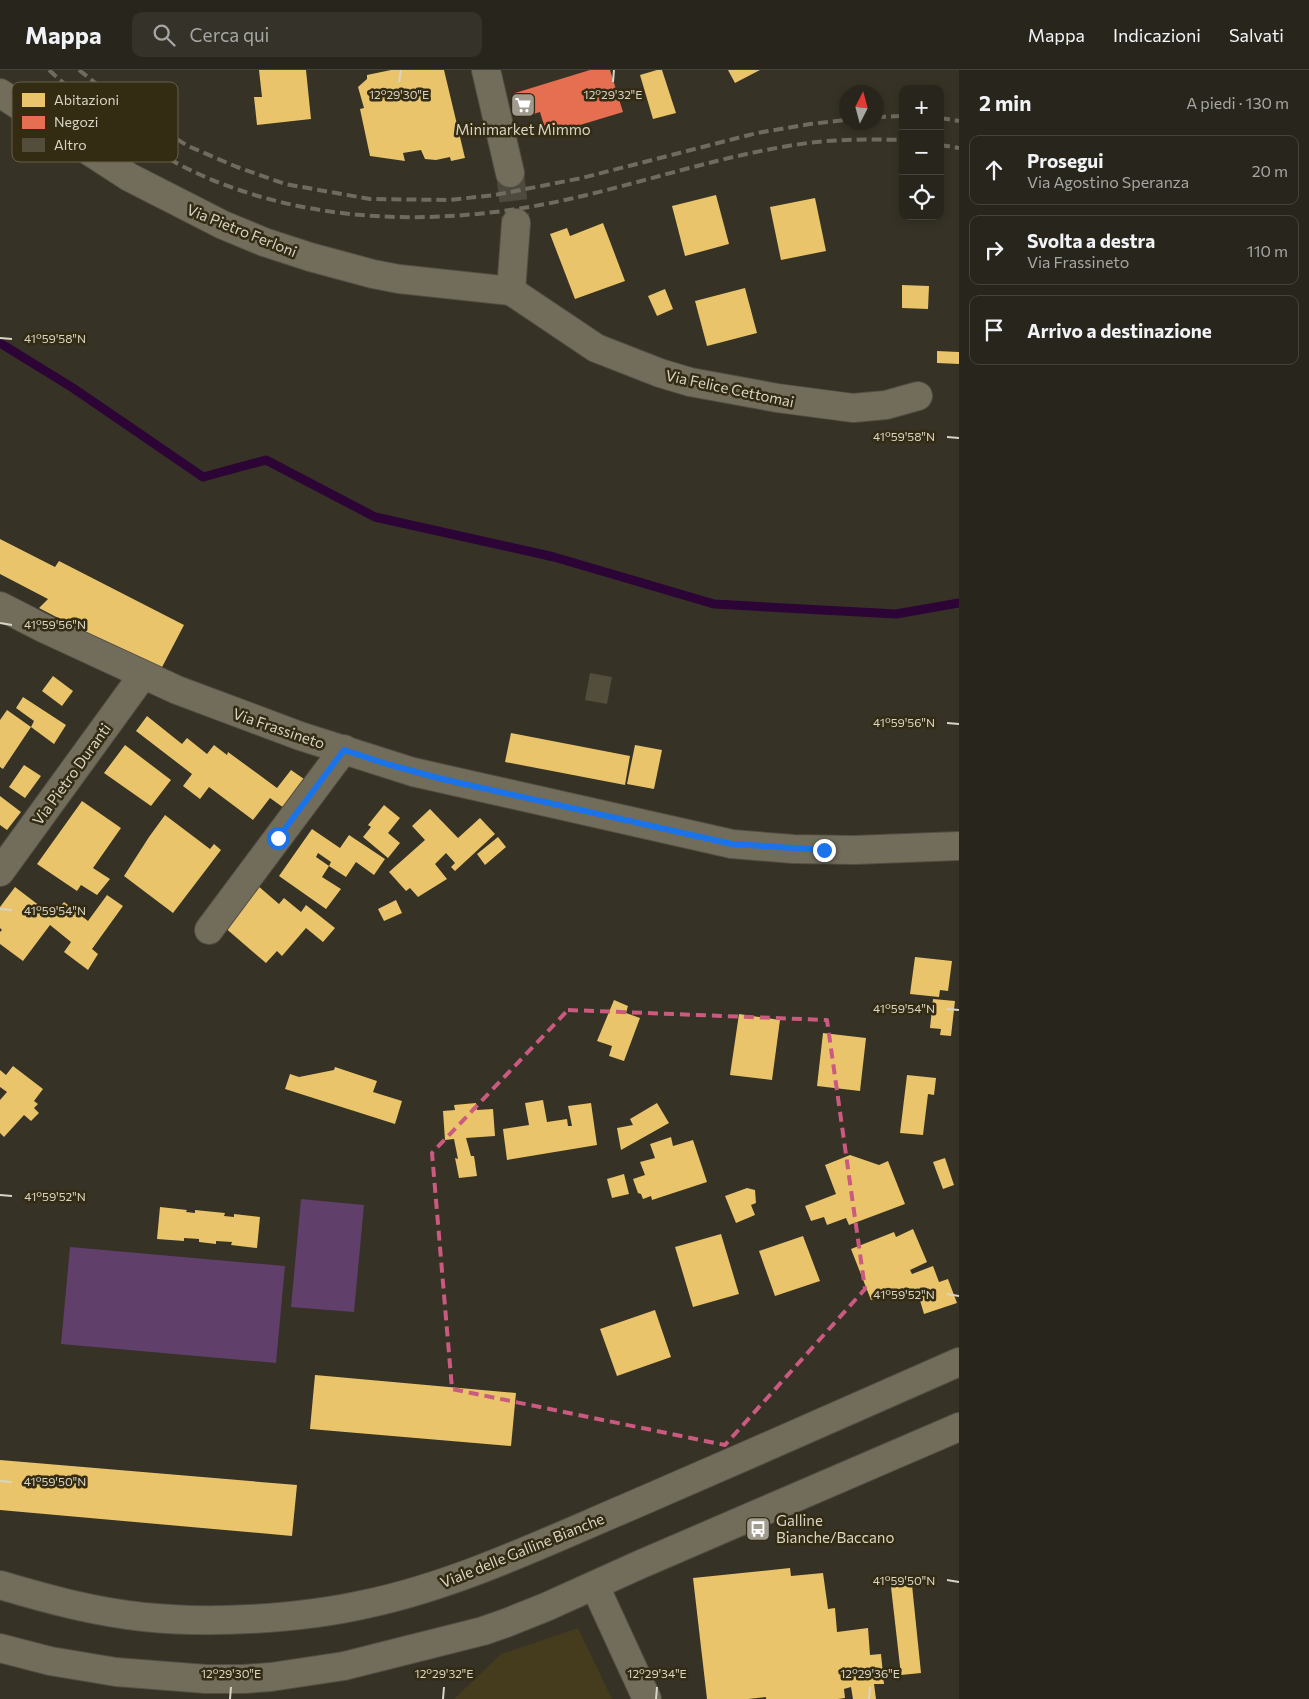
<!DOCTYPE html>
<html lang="it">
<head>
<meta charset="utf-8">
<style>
	:root { --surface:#28261c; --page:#343229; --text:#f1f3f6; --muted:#a5a5a3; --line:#44433b }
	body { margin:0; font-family:Commissioner,sans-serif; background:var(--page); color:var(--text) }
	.controls { position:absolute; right:15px; top:15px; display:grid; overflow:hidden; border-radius:10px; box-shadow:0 2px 8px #0003 }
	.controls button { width:45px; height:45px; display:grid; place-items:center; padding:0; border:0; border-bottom:1px solid var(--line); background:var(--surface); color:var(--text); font:25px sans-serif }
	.compass { position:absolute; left:839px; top:15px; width:45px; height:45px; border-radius:50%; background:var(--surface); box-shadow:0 2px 8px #0003; rotate:6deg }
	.stop { position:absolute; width:15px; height:15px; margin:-11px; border:4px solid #1a73e8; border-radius:50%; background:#fff }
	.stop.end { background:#1a73e8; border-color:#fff; box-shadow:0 1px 5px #0008 }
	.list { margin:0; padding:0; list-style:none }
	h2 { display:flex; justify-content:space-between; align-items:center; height:65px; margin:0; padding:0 20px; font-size:21px }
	h2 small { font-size:16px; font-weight:400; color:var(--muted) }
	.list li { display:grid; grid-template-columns:32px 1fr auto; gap:15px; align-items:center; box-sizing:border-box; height:70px; margin:0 10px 10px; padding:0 10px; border:1px solid var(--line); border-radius:10px }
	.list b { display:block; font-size:19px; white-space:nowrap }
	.list p { margin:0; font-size:16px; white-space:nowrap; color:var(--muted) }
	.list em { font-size:16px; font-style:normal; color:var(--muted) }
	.icon { flex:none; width:28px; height:28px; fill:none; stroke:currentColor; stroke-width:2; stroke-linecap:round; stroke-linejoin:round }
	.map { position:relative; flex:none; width:959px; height:1629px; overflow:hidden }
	header { display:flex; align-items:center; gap:30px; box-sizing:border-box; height:70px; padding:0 25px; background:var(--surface); border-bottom:1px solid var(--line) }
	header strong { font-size:24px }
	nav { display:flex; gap:28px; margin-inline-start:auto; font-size:18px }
	.search { width:350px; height:45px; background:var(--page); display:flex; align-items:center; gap:12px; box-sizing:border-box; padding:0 18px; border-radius:10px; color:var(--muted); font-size:19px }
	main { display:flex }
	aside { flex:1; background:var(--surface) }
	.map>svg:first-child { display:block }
	.built { fill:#453b1d }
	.green { fill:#613f6b }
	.homes { fill:#e9c46a }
	.shops { fill:#e76f51 }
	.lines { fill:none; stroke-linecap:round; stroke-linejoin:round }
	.stream { stroke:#2c0436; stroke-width:9 }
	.building { fill:#534d3b }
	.minor-tunnel { stroke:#4e4a3d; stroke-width:28; stroke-dasharray:28 14; stroke-linecap:butt }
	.minor-casing { stroke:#524e44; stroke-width:30 }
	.tertiary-casing { stroke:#524e44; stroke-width:30 }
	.minor { stroke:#726d5b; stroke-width:28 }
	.tertiary { stroke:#726d5b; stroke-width:28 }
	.rail { stroke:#6f6b5e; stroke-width:4; stroke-dasharray:10 5; stroke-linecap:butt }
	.route { stroke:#1a73e8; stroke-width:6 }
	.marked { fill:none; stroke:#ca5a80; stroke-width:4; stroke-dasharray:10 6; stroke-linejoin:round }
	.ticks { fill:none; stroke:#d9d4c6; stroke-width:2 }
	.labels { text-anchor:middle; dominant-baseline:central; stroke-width:5; stroke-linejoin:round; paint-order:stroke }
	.poi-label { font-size:15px; fill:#d9d4c6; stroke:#342b13 }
	.street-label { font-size:15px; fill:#d9d4c6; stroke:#342b13 }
	.key { fill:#342b13; stroke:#665e49; stroke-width:1 }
	.key-label { font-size:14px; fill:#d9d4c6 }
	.ticks-label { font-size:12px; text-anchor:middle; fill:#d9d4c6; stroke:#342b13; stroke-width:5; stroke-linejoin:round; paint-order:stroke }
</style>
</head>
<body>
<header>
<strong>Mappa</strong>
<div class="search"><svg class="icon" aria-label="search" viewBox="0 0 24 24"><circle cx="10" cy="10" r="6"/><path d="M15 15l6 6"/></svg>Cerca qui</div>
<nav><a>Mappa</a><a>Indicazioni</a><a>Salvati</a></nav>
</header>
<main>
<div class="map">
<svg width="959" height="1629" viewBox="0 0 959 1629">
	<rect width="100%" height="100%" fill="#363225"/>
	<path class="built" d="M 578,1558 L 612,1629 L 454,1629 L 501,1584 Z"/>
	<g class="green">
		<path d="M 301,1129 L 364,1135 L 354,1242 L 291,1237 Z"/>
		<path d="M 70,1177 L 285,1196 L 276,1293 L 61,1274 Z"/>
	</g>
	<g class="homes">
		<path d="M 259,0 L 306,0 L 311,49 L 257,55 L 254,27 L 262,27 Z"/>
		<path d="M 391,0 L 444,0 L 465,88 L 451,91 L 450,87 L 436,90 L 425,89 L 421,80 L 403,83 L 405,91 L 370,86 L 360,39 L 364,38 L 358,17 L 367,9 L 367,5 Z"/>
		<path d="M 657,0 L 662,0 L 676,43 L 653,49 L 640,5 Z"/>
		<path d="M 728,0 L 760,0 L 735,13 Z"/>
		<path d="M 716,125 L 729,174 L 685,186 L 672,136 Z"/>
		<path d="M 815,128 L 826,181 L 781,190 L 770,137 Z"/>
		<path d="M 603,153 L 625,211 L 575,229 L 550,164 L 567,158 L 570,166 Z"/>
		<path d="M 902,215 L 929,216 L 928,239 L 902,238 Z"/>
		<path d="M 745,218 L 757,263 L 707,276 L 695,231 Z"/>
		<path d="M 665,219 L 673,239 L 657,246 L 648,226 Z"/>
		<path d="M 937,281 L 959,282 L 959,294 L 937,293 Z"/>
		<path d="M 0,469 L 55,497 L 59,491 L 184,555 L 160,601 L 39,538 L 48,529 L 0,504 Z"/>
		<path d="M 53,606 L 73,621 L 62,636 L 42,621 Z"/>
		<path d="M 23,627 L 66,655 L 54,674 L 31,657 L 34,651 L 16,638 Z"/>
		<path d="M 7,640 L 31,657 L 3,699 L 0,697 L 0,650 Z"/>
		<path d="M 147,646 L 182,674 L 187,668 L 207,684 L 214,675 L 227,685 L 228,682 L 277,718 L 291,700 L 304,709 L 284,738 L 270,728 L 253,750 L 209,717 L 200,729 L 183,716 L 192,704 L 136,661 Z"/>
		<path d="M 511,663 L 630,686 L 625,715 L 505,692 Z"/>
		<path d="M 125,675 L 171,710 L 151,736 L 104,703 Z"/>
		<path d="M 635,675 L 662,680 L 654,719 L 627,714 Z"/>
		<path d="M 24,695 L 41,706 L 25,728 L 9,717 Z"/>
		<path d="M 0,726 L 21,742 L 7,760 L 0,755 Z"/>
		<path d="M 82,731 L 121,758 L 93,798 L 110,809 L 97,825 L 81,815 L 77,821 L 37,794 Z"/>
		<path d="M 384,735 L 400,748 L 388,763 L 400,773 L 388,788 L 363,767 L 371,757 L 368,755 Z"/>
		<path d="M 430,739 L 458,768 L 480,748 L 495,764 L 455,801 L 451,797 L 455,793 L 446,783 L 435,794 L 447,809 L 418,827 L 410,818 L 406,821 L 389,802 L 425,770 L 412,756 Z"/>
		<path d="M 165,745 L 210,779 L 214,774 L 221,780 L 173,843 L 124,806 L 149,767 Z"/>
		<path d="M 312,759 L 340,778 L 349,765 L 385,789 L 374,805 L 356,792 L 346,807 L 329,796 L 331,792 L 318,783 L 316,787 L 329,796 L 322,807 L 341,819 L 326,839 L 279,806 Z"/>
		<path d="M 498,767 L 506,777 L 485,795 L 477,784 Z"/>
		<path d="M 257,815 L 279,834 L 284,828 L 301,842 L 306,835 L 335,858 L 323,872 L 306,858 L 282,886 L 277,881 L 266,893 L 223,856 Z"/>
		<path d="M 15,817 L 53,846 L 64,832 L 88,851 L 107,825 L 123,836 L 92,879 L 98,884 L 88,900 L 64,882 L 71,872 L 50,855 L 23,891 L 0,874 L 0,862 L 2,860 L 0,858 L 0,837 Z"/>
		<path d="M 396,830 L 402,843 L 384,851 L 378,839 Z"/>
		<path d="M 915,887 L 952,891 L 948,921 L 940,920 L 939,927 L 910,924 Z"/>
		<path d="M 933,929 L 955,931 L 951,966 L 940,965 L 941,959 L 930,958 Z"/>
		<path d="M 614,930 L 628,936 L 626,943 L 640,948 L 624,991 L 609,986 L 612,976 L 597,971 Z"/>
		<path d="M 739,944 L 780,950 L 772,1010 L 730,1005 Z"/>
		<path d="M 823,963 L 866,968 L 860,1021 L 817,1016 Z"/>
		<path d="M 13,996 L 43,1019 L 34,1031 L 38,1034 L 34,1038 L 39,1043 L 31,1051 L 24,1045 L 4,1067 L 0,1063 L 0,1030 L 7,1022 L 0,1017 L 0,1000 L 6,1005 Z"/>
		<path d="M 335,997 L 377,1011 L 373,1022 L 402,1031 L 395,1054 L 285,1019 L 290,1004 L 299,1007 L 334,1000 Z"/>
		<path d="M 907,1005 L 936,1008 L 934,1025 L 928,1024 L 923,1065 L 900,1063 Z"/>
		<path d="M 543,1030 L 547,1052 L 567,1049 L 568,1056 L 572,1056 L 568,1036 L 591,1033 L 597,1075 L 507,1090 L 503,1059 L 529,1055 L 525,1033 Z"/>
		<path d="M 476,1033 L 477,1040 L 493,1039 L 495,1066 L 466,1068 L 471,1086 L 474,1086 L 477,1106 L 459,1108 L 455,1088 L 458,1089 L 454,1069 L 445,1070 L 443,1041 L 455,1040 L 454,1035 Z"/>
		<path d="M 657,1033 L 669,1053 L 621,1080 L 617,1058 L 633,1055 L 630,1049 Z"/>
		<path d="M 671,1067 L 673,1076 L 693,1070 L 707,1112 L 652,1130 L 651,1126 L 643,1129 L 641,1124 L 638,1123 L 633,1109 L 645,1105 L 640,1092 L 655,1088 L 650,1074 Z"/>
		<path d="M 850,1085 L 879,1095 L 888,1091 L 905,1134 L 849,1155 L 846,1148 L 827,1155 L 824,1147 L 811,1151 L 805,1136 L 836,1124 L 825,1095 Z"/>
		<path d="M 945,1088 L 954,1115 L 943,1119 L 933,1092 Z"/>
		<path d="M 624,1104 L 629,1124 L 612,1128 L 607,1109 Z"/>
		<path d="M 747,1118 L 755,1120 L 756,1133 L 751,1135 L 755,1145 L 736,1153 L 725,1126 Z"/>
		<path d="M 160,1137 L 187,1140 L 186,1142 L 195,1143 L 195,1140 L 225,1143 L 224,1146 L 234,1147 L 234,1144 L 260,1147 L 257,1178 L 231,1175 L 232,1172 L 216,1171 L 216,1174 L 199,1172 L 199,1169 L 184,1168 L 184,1171 L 157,1169 Z"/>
		<path d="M 913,1159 L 927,1192 L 910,1200 L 912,1204 L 933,1196 L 939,1212 L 948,1209 L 957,1233 L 924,1244 L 919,1227 L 907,1230 L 903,1218 L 871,1230 L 851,1179 L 894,1162 L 896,1167 Z"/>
		<path d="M 721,1164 L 739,1224 L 693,1237 L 675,1177 Z"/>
		<path d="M 803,1166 L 820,1211 L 775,1226 L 759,1181 Z"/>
		<path d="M 655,1240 L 671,1287 L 617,1306 L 600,1259 Z"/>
		<path d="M 315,1305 L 516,1323 L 511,1376 L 310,1359 Z"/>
		<path d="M 0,1390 L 297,1415 L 292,1466 L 0,1440 Z"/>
		<path d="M 790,1498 L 791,1506 L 823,1503 L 828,1539 L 835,1538 L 837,1562 L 868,1558 L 870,1585 L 881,1584 L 884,1614 L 874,1614 L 876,1629 L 853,1629 L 851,1617 L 844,1619 L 845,1628 L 838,1629 L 766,1629 L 766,1627 L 748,1629 L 707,1629 L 693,1508 Z"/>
		<path d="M 912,1515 L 921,1603 L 901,1605 L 891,1517 Z"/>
	</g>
	<path class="shops" d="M 590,0 L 610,0 L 623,42 L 547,65 L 540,42 L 523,47 L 515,23 Z"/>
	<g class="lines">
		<path class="stream" d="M 0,273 L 73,318 L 203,407 L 266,390 L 375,447 L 554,487 L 714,534 L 896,544 L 959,533"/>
	</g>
	<path class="building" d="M 590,603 L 612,607 L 607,634 L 585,630 Z"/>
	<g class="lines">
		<path class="minor-tunnel" d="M 510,103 L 516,153"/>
		<defs>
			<g id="minor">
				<path d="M 486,0 L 510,103"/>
				<path d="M 0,23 L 129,107 L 223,155 L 264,172 L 310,187 L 373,204 L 399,209 L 511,221 L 596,278 L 660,303 L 690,312 L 777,328 L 853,338 L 886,335 L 918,326"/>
				<path d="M 511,221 L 516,153"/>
				<path d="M 0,802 L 143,605"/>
				<path d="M 209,860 L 344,679"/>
				<path d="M 0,1515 C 47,1529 95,1542 144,1547 C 211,1554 300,1549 366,1534 C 457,1515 548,1471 633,1435 C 742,1388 850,1340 959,1292"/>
				<path d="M 595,1516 L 647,1629"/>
				<path d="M 0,1578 L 50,1591 L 116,1602 L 206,1609 L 244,1609 L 271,1607 L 344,1596 L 483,1561 L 506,1553 L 546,1537 L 639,1495 L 959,1357"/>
			</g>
			<path id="tertiary" d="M 0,536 L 43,558 L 177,620 L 300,666 L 413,702 L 732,774 L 793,779 L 854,780 L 959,776"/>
		</defs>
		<use href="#minor" class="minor-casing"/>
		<use href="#tertiary" class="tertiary-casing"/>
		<use href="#minor" class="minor"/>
		<use href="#tertiary" class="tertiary"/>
		<g class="rail">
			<path d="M 49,0 C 94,41 145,80 201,105 C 315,156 446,156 565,130 C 642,113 717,87 794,75 C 831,69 866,69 903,70"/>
			<path d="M 79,0 L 131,41 L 188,76 L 237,97 L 285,114 L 370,129 L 449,130 L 495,125 L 582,108 L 757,63 L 810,54 L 846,50"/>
			<path d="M 876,47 L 903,46"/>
			<path d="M 940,48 L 959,51"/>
			<path d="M 940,75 L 959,78"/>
		</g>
	</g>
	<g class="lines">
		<path class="route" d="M 278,768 L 344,680 L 387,694 L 442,709 L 732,774 L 824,780"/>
	</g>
	<path class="marked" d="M 568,940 L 827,950 L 865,1219 L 725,1375 L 452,1319 L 432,1083 Z"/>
	<path class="ticks" d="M 399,12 L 401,0M 613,12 L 614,0M 0,268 L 12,269M 947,367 L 959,368M 0,553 L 12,555M 947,653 L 959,654M 0,839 L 12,840M 947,939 L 959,940M 0,1125 L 12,1126M 947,1224 L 959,1226M 0,1411 L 12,1412M 947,1510 L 959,1512M 230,1629 L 231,1617M 443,1629 L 444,1617M 656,1629 L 657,1617M 869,1629 L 870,1617"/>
	<defs>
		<symbol id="supermarket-square" viewBox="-11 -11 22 22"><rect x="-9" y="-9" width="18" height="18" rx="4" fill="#a09b8e" stroke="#342b13"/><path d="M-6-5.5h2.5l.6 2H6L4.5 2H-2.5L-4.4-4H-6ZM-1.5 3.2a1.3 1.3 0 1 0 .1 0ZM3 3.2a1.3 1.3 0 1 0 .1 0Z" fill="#fff"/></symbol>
		<symbol id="bus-square" viewBox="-11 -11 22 22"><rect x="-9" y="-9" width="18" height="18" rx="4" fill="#a09b8e" stroke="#342b13"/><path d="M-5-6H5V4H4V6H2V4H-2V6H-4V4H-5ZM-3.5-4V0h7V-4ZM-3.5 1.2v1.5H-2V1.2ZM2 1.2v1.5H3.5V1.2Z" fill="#fff"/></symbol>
	</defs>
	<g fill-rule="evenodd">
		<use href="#supermarket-square" x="509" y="21" width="28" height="28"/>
		<use href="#bus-square" x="744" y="1445" width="28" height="28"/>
	</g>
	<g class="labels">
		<g class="poi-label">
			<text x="523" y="59">Minimarket Mimmo</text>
			<text x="776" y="1450" text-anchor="start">Galline<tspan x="776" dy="17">Bianche/Baccano</tspan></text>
		</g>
		<g class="street-label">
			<text transform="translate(242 160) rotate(22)">Via Pietro Ferloni</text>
			<text transform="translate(730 318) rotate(12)">Via Felice Cettomai</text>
			<text transform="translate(279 658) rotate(19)">Via Frassineto</text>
			<text transform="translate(71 704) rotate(-54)">Via Pietro Duranti</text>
			<text transform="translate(522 1480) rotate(-22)">Viale delle Galline Bianche</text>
		</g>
	</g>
	<rect x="12" y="12" width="166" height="80" rx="8" class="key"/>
	<rect x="22" y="23" width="23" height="14" fill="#e9c46a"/>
	<rect x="22" y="46" width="23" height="13" fill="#e76f51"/>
	<rect x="22" y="68" width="23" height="14" fill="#534d3b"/>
	<g class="key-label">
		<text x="54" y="35">Abitazioni</text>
		<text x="54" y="57">Negozi</text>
		<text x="54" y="80">Altro</text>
	</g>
	<g class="ticks-label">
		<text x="399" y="29">12°29'30"E</text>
		<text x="613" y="29">12°29'32"E</text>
		<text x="55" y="273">41°59'58"N</text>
		<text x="904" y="371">41°59'58"N</text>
		<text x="55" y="559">41°59'56"N</text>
		<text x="904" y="657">41°59'56"N</text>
		<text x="55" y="845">41°59'54"N</text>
		<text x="904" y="943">41°59'54"N</text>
		<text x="55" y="1131">41°59'52"N</text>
		<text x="904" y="1229">41°59'52"N</text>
		<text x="55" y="1416">41°59'50"N</text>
		<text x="904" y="1515">41°59'50"N</text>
		<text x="231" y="1608">12°29'30"E</text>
		<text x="444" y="1608">12°29'32"E</text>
		<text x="657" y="1608">12°29'34"E</text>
		<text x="870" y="1608">12°29'36"E</text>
	</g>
</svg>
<div class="controls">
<button>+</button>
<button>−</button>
<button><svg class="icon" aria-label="locate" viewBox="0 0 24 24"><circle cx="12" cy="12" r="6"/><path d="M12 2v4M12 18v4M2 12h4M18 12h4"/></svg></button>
</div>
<svg class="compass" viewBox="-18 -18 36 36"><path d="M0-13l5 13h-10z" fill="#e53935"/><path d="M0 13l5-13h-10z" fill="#a5a5a3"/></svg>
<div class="stop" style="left:278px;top:768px"></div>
<div class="stop end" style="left:824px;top:780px"></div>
</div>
<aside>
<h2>2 min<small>A piedi · 130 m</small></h2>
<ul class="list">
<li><svg class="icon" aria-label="ahead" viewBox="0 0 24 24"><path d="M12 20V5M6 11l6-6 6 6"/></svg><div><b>Prosegui</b><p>Via Agostino Speranza</p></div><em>20 m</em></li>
<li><svg class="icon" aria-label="right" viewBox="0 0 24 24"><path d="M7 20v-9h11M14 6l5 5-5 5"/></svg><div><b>Svolta a destra</b><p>Via Frassineto</p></div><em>110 m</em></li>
<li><svg class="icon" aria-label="arrive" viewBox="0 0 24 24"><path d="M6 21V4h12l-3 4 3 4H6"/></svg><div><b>Arrivo a destinazione</b></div></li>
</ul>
</aside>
</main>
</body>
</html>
